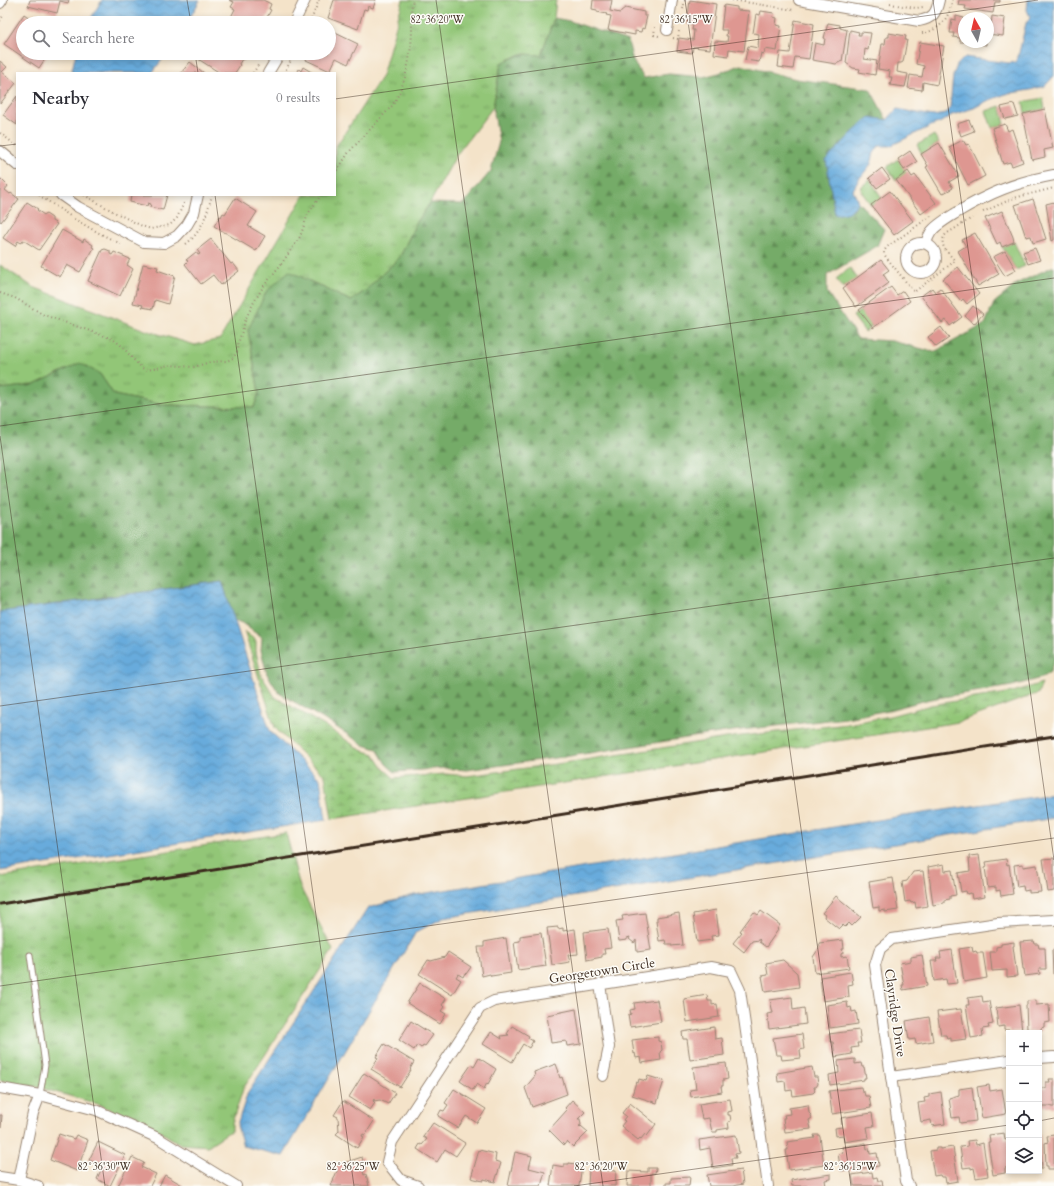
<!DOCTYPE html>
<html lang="en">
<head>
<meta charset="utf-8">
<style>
	:root { --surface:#fff; --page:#f7f7f7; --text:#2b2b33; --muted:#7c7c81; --line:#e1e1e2 }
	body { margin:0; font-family:Cardo,serif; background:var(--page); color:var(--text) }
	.controls { position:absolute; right:12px; bottom:12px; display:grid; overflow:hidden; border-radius:0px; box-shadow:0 2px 6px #0003 }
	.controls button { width:36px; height:36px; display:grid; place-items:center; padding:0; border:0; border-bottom:1px solid var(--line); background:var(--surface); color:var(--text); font:20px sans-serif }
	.compass { position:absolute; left:958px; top:12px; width:36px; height:36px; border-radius:50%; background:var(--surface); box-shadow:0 2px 6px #0003; rotate:352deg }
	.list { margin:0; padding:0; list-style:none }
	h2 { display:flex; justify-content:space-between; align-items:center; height:52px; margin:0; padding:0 16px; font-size:17px }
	h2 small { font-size:13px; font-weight:400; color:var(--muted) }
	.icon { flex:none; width:22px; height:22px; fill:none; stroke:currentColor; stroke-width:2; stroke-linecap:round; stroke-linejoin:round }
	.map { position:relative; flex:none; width:1054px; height:1186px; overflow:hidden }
	.search { position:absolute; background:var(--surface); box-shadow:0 2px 6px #0003; left:16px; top:16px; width:320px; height:44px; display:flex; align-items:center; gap:10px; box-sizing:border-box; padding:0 14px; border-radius:22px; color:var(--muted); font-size:15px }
	.panel { position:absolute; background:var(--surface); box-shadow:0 2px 6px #0003; left:16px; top:72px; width:320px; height:124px; border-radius:0px }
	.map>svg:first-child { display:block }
	.grass { fill:url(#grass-tufts); stroke:#66784a }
	.forest { fill:url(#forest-firs); stroke:#586a43 }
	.wetland { fill:url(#wetland-marsh); stroke:#66784a }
	.pitch { fill:#92c677; stroke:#66784a }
	.water { fill:url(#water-waves); stroke:#526a7d }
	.building { fill:#de9791 }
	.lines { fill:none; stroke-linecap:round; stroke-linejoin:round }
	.service-casing { stroke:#988674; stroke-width:7 }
	.minor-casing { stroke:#988674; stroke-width:12 }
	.path { stroke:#988674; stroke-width:2; stroke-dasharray:1 3; stroke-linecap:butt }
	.service { stroke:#fff; stroke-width:5 }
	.minor { stroke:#fff; stroke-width:10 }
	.rail { stroke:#3b2a1e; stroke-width:3 }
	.ticks { fill:none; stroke:#3b2a1e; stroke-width:1; stroke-opacity:0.45 }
	.labels { text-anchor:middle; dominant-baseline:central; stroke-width:3; stroke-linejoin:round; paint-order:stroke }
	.street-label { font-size:13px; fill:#3b2a1e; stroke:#fdfcf7 }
	.ticks-label { font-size:10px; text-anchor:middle; fill:#3b2a1e; stroke:#fdfcf7; stroke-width:3; stroke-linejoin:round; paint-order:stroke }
</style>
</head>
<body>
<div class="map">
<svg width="1054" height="1186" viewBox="0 0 1054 1186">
	<defs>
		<pattern id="grass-tufts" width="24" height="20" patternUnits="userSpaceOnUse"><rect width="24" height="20" fill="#92c677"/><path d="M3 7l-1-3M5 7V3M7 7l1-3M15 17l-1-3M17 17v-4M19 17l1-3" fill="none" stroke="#78a161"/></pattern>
		<pattern id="forest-firs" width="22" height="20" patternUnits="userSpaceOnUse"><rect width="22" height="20" fill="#75ab68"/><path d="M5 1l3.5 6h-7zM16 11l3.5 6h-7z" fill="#618b55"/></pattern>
		<pattern id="wetland-marsh" width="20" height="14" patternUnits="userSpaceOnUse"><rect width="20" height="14" fill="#92c677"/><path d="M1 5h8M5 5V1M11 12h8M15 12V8" fill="none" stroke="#78a161"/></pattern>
		<pattern id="water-waves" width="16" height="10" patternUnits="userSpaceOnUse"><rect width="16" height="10" fill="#68abdc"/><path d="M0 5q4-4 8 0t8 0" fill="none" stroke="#578bb2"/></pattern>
	</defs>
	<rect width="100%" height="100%" fill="#fdfcf7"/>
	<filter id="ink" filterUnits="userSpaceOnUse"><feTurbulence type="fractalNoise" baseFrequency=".025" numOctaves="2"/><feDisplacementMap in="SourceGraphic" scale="8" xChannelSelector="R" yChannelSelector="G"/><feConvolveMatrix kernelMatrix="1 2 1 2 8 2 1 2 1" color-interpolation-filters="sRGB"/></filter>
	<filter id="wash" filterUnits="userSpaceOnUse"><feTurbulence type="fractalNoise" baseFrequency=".012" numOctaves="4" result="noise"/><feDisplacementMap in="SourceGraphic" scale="16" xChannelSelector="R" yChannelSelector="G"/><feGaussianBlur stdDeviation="0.9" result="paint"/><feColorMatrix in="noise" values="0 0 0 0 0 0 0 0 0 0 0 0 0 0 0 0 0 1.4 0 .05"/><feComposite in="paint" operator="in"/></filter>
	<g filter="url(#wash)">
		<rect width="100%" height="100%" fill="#f4e3c9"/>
		<g class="grass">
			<path d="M 403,0 L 556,0 L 554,18 L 541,55 L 522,54 L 501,63 L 493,107 L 457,154 L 430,203 L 415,225 L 400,257 L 366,290 L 351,301 L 289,271 L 248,330 L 259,393 L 254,407 L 164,405 L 114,395 L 100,374 L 65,370 L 34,385 L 0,389 L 0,265 L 33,287 L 145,330 L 195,345 L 220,339 L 304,195 L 335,195 L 335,148 L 382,76 Z"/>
			<path d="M 286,833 L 300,887 L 333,950 L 243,1089 L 232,1123 L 232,1130 L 209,1145 L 209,1146 L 180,1144 L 161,1132 L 98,1104 L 41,1088 L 37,1086 L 36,1087 L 0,1080 L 0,877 Z"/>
		</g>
		<path class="forest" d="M 554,18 L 570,21 L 628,41 L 633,61 L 644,78 L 669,74 L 703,77 L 719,73 L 741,65 L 796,79 L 870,89 L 887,120 L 853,132 L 853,210 L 858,202 L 884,229 L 877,246 L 827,275 L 827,292 L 858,339 L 892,341 L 934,352 L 985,324 L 994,303 L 1018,283 L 1054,266 L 1054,660 L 1050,672 L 1041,678 L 1012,686 L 930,699 L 889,710 L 846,718 L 732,731 L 570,756 L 466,770 L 445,768 L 395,772 L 386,764 L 377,749 L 364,745 L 330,723 L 279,693 L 267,674 L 261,650 L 262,638 L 242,623 L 234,620 L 222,581 L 0,612 L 0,389 L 34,385 L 80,363 L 100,374 L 114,395 L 164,405 L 254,407 L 259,393 L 248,330 L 266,292 L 289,271 L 351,301 L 366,290 L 400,257 L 415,225 L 430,203 L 463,204 L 491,171 L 499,142 L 493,107 L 501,63 L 522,54 L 541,55 Z"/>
		<path class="wetland" d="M 244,631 L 256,641 L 256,651 L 261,675 L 275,697 L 328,728 L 361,750 L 374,754 L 383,768 L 394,778 L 445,774 L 467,776 L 571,762 L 733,737 L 848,724 L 890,716 L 931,705 L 1013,692 L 1042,683 L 1038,694 L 1033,695 L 959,722 L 332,819 L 325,776 L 275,728 Z"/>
		<g class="pitch">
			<path d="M 1043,98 L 1045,109 L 1025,113 L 1023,102 Z"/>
			<path d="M 1000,106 L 1005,124 L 992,128 L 986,111 Z"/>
			<path d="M 934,135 L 939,143 L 922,154 L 917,145 Z"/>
			<path d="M 898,159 L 907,173 L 896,180 L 887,167 Z"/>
			<path d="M 870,180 L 882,198 L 871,205 L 861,191 L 862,186 Z"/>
			<path d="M 1014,242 L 1025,266 L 1016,270 L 1005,251 L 1002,247 Z"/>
			<path d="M 850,268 L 857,278 L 843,288 L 836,279 Z"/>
			<path d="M 860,311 L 872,326 L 865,332 L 853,316 Z"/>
		</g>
		<g class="water">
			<path d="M 102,0 L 200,0 L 187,23 L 88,23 Z"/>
			<path d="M 1028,0 L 1054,0 L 1054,76 L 1045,86 L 1030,90 L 1006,94 L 987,101 L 974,108 L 952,115 L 941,122 L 931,126 L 890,146 L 879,146 L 874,153 L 871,164 L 859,179 L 853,190 L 858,202 C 851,213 847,213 835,215 L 826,160 L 853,132 L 870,117 L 887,120 L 897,109 L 933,116 L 945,114 L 950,107 L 953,76 L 957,65 L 965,57 L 1009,63 L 1015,62 L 1018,57 L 1026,23 L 1030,17 L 1027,10 Z"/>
			<path d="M 76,53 L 167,53 L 152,73 L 73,73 L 72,70 Z"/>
			<path d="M 222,581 L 270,731 L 320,779 L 326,820 L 0,871 L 0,612 Z"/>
			<path d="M 1054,794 L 1054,818 L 443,918 L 416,932 L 283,1156 L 243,1146 L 237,1125 L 248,1092 L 368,908 L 414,895 L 896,817 Z"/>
		</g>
		<g id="blocks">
			<g class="building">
				<path d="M 30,0 L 69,0 L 68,3 L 60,1 L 57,13 L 28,6 Z"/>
				<path d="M 229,0 L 263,0 L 271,4 L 269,9 L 271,10 L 265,21 L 260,18 L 258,23 L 228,23 L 235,9 L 231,7 L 234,2 Z"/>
				<path d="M 334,0 L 376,0 L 373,8 L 368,6 L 367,10 L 364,9 L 358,29 L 328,18 Z"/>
				<path d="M 593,0 L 612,0 L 610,11 L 620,13 L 621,11 L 625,8 L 644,12 L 644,16 L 647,16 L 644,29 L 642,28 L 641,32 L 635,31 L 635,35 L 608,30 L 611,16 L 606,15 L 607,14 L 597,12 L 597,10 L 592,9 Z"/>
				<path d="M 690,0 L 716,4 L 710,49 L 693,47 L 692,53 L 677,51 L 679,38 L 693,40 L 694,30 L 692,30 L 693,25 L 687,24 Z"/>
				<path d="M 959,0 L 1000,0 L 1000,2 L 995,2 L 993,13 L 965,9 L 966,6 L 958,5 Z"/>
				<path d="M 724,5 L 737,7 L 737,10 L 749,11 L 744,51 L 729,49 L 728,56 L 714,54 L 715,41 L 727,42 L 728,36 L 726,36 L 727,30 L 721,30 Z"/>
				<path d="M 761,11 L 774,13 L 773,17 L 777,18 L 776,25 L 781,26 L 777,51 L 765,49 L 764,54 L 761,53 L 759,62 L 745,60 L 748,46 L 758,48 L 759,34 L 753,33 L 756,14 L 760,15 Z"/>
				<path d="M 24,14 L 37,23 L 23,23 L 23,53 L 49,53 L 39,68 L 4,44 Z"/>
				<path d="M 956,16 L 964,18 L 964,42 L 960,42 L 960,38 L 953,37 L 954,33 L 950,33 L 952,19 L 956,20 Z"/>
				<path d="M 992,16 L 1005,18 L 1003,36 L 988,34 L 988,27 L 991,27 Z"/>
				<path d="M 795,20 L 814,24 L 809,59 L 795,57 L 793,69 L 778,67 L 780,52 L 790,53 Z"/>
				<path d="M 828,23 L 840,25 L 840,28 L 847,30 L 842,61 L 836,64 L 812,60 L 815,43 L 824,45 L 825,38 L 824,38 Z"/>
				<path d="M 329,30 L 358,44 L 348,64 L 336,58 L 330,71 L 306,60 L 308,56 L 306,55 L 307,53 L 329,53 Z"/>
				<path d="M 850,30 L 859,32 L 858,35 L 861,35 L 861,32 L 871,33 L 868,50 L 865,49 L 864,59 L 877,61 L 875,75 L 859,72 L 860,69 L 853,68 L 846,63 Z"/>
				<path d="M 889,33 L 906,36 L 905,40 L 907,40 L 903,62 L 901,63 L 898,63 L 897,72 L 908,74 L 905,87 L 890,85 L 892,77 L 889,77 L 890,71 L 878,69 L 882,44 L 885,44 L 886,37 L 889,37 Z"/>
				<path d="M 920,42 L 944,46 L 937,85 L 923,82 L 922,90 L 908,88 L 910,75 L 922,77 L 924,66 L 916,64 Z"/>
				<path d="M 968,42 L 986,42 L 986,45 L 968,43 Z"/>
				<path d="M 198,53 L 248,53 L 244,60 L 242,59 L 239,64 L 240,65 L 235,73 L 220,73 L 195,57 Z"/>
				<path d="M 0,61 L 7,67 L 2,72 L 16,83 L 0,104 Z"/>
				<path d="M 190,62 L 204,73 L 181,73 Z"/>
				<path d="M 303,67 L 313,73 L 297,73 L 299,69 L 301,71 Z"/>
				<path d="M 17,96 L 17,125 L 3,115 Z"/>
				<path d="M 1014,104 L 1018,116 L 1005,119 L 1001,107 Z"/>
				<path d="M 1045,109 L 1053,148 L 1044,150 L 1045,157 L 1032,160 L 1023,114 Z"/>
				<path d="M 969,120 L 974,131 L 961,136 L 957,124 Z"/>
				<path d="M 1005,124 L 1008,131 L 1012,129 L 1023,162 L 1012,166 L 1010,162 L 1003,164 L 992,128 Z"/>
				<path d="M 963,140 L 966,145 L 969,144 L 985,176 L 968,185 L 949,147 Z"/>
				<path d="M 939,143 L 959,176 L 949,182 L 953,188 L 942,194 L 926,167 L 928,166 L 921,154 Z"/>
				<path d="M 910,151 L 917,162 L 904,170 L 898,159 Z"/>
				<path d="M 882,168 L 890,179 L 877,188 L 869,178 Z"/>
				<path d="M 908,171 L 912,177 L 915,175 L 936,203 L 921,214 L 896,180 Z"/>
				<path d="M 0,178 L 8,186 L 5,190 L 10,194 L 11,193 L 19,199 L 1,222 L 0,221 Z"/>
				<path d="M 890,191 L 913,221 L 894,235 L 871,205 Z"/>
				<path d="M 131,195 L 167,195 L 163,210 L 150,207 L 151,204 L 148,203 L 147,206 L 130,202 Z"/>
				<path d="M 235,198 L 257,212 L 248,226 L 265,236 L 256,251 L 214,226 L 220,216 L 221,217 L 223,213 L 225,214 Z"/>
				<path d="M 1033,199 L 1046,239 L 1033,243 L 1031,236 L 1026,237 L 1015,205 Z"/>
				<path d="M 27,202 L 38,209 L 37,210 L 44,215 L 46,214 L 52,218 L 52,221 L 57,224 L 39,250 L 23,240 L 21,243 L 18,241 L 15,246 L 3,238 Z"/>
				<path d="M 1054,202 L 1054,240 L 1052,241 L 1046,204 Z"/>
				<path d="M 1002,211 L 1013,237 L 1014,242 L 1002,247 L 1000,242 L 997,244 L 985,218 Z"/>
				<path d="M 62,230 L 83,242 L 84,239 L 93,245 L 92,247 L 94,248 L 80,272 L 67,265 L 60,277 L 41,266 Z"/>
				<path d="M 975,233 L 999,274 L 978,286 L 958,251 L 966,246 L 962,240 Z"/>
				<path d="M 211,239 L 231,264 L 233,263 L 239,271 L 221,285 L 213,275 L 201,284 L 185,264 L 188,261 L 186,260 L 196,252 L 198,255 L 200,254 L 197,250 Z"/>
				<path d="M 1035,248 L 1040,260 L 1028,264 L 1023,252 Z"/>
				<path d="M 105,249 L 110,251 L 110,254 L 112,255 L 114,252 L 130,259 L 127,265 L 133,269 L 120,296 L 88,281 L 102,250 Z"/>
				<path d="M 1005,251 L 1016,270 L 1005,276 L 993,257 Z"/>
				<path d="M 881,260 L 889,270 L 883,274 L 889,283 L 856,307 L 843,288 Z"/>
				<path d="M 143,264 L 158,267 L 157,270 L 175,276 L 168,304 L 155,300 L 153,309 L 142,307 L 143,305 L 133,303 Z"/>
				<path d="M 958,267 L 979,294 L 967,304 L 963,299 L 961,301 L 943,279 Z"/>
				<path d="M 891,287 L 897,295 L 903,291 L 910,301 L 873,328 L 859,310 Z"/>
				<path d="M 932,288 L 935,292 L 940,288 L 962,317 L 950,326 L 946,320 L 942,323 L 921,296 Z"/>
				<path d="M 973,306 L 983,314 L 974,324 L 965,316 Z"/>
				<path d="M 941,327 L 949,338 L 936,347 L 928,337 Z"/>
				<path d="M 979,855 L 985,897 L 972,899 L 971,893 L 967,894 L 966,891 L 961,892 L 958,873 L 970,871 L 969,856 Z"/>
				<path d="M 1054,858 L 1054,891 L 1048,892 L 1043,859 Z"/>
				<path d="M 1006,859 L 1007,865 L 1009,864 L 1013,894 L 1001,896 L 1000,890 L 996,891 L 996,887 L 988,888 L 985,868 L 987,867 L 986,862 Z"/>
				<path d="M 944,864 L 945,871 L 952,870 L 956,895 L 950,896 L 950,899 L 944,900 L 944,903 L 933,905 L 928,867 Z"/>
				<path d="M 1023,864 L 1023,867 L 1037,865 L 1041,892 L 1029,893 L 1029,890 L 1024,891 L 1023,886 L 1017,887 L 1014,865 Z"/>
				<path d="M 923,871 L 928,906 L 916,908 L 915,902 L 911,903 L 910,901 L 905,902 L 902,882 L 907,881 L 913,872 Z"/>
				<path d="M 893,878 L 898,910 L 885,912 L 885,910 L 879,911 L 879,907 L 873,908 L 869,882 Z"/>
				<path d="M 836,896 L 861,917 L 852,926 L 849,923 L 845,927 L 843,925 L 839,929 L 824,917 L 825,915 L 822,913 Z"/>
				<path d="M 716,910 L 719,935 L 711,936 L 712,940 L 697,942 L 693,914 Z"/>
				<path d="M 761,911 L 780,925 L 777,929 L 778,930 L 766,947 L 759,942 L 760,940 L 759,939 L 759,940 L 752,941 L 744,952 L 733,943 L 742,932 L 740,931 L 754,912 L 758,915 Z"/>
				<path d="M 645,913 L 651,950 L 637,952 L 636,940 L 634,943 L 629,939 L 630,937 L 627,938 L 627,940 L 619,941 L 616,921 L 623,920 L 622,916 Z"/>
				<path d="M 679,913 L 683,945 L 671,946 L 671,944 L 666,944 L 665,940 L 659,941 L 656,921 L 657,921 L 657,917 Z"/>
				<path d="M 558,927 L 558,929 L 563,928 L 563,931 L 575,929 L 578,954 L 568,955 L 570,962 L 552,965 L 547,928 Z"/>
				<path d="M 608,929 L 611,948 L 604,949 L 605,954 L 602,954 L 602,957 L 587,960 L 584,932 Z"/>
				<path d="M 541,933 L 546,966 L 518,970 L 514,942 L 520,941 L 520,936 Z"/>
				<path d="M 506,938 L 511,973 L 491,976 L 490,974 L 482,976 L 478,947 L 484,947 L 484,942 Z"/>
				<path d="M 843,940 L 844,949 L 842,949 L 843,953 L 841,954 L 841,957 L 847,956 L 849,968 L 815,973 L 813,957 L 820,947 L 819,943 Z"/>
				<path d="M 1034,941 L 1035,944 L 1038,944 L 1039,948 L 1045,948 L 1046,969 L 1039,969 L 1040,974 L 1025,976 L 1024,969 L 1023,969 L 1020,942 Z"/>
				<path d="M 1014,942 L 1014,946 L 1013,946 L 1017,976 L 1007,977 L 1007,970 L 992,971 L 990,952 L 996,952 L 996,947 L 1001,946 L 1001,944 Z"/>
				<path d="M 972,947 L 973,952 L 976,951 L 977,953 L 983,953 L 987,978 L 964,982 L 959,949 Z"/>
				<path d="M 952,950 L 957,983 L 947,984 L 946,979 L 934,981 L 931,961 L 937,961 L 936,958 L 941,958 L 940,952 Z"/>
				<path d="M 1052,950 L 1054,950 L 1054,974 L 1053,974 Z"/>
				<path d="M 448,952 L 471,967 L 466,974 L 465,973 L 463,977 L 458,974 L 456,977 L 461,980 L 452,995 L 419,974 L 428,960 L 431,961 L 445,957 Z"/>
				<path d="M 922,955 L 927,986 L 903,990 L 902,985 L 904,985 L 900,963 L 911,961 L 911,957 Z"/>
				<path d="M 783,960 L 797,973 L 799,987 L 765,992 L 762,976 L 768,975 L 766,963 Z"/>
				<path d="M 851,972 L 853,984 L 848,985 L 849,997 L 823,1001 L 820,977 Z"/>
				<path d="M 420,983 L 446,999 L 442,1005 L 444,1007 L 441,1011 L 446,1014 L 440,1024 L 407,1003 Z"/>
				<path d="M 707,995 L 708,1001 L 712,1001 L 712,1005 L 717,1004 L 719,1017 L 687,1022 L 684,999 Z"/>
				<path d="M 982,996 L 983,1002 L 989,1001 L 993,1024 L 988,1025 L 989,1028 L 982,1029 L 983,1036 L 971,1038 L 966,1005 L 969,1005 L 968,998 Z"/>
				<path d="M 792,997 L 793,1010 L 804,1008 L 806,1024 L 769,1029 L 767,1014 L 773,1013 L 770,1000 Z"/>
				<path d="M 657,1000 L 661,1022 L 630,1027 L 628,1015 L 631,1014 L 630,1010 L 635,1009 L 634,1003 Z"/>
				<path d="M 1036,1000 L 1036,1005 L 1049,1004 L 1050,1022 L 1044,1023 L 1044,1027 L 1041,1028 L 1041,1031 L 1028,1032 L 1028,1029 L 1027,1029 L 1026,1005 L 1027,1005 L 1027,1001 Z"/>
				<path d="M 847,1002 L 848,1008 L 851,1007 L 852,1012 L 856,1011 L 858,1024 L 830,1028 L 827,1005 Z"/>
				<path d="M 1019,1005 L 1022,1031 L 1009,1032 L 1009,1030 L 1004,1030 L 1004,1026 L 998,1027 L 996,1008 Z"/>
				<path d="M 576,1009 L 581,1044 L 567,1046 L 566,1041 L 551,1043 L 547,1015 Z"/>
				<path d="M 961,1009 L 966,1039 L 951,1041 L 951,1038 L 947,1039 L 946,1035 L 941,1035 L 937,1012 Z"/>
				<path d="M 929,1017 L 933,1041 L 916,1044 L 915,1039 L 909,1040 L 906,1021 Z"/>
				<path d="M 411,1021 L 433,1035 L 425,1046 L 423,1045 L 421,1048 L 417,1045 L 414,1050 L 399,1040 Z"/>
				<path d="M 512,1026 L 529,1036 L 528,1038 L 533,1041 L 529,1048 L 523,1044 L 512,1062 L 483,1044 L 491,1032 L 502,1039 L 501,1036 L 509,1035 L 507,1034 Z"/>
				<path d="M 714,1027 L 715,1039 L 722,1038 L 724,1055 L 690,1060 L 687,1039 L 683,1039 L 682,1032 Z"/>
				<path d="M 859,1030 L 861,1043 L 857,1043 L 858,1047 L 851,1048 L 852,1054 L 835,1057 L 833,1042 L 830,1042 L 829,1034 Z"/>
				<path d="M 802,1034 L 804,1049 L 800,1050 L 801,1058 L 782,1060 L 781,1055 L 776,1055 L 773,1038 Z"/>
				<path d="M 658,1037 L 658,1041 L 661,1042 L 662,1050 L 660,1052 L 661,1060 L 642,1063 L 641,1057 L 636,1058 L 635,1053 L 634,1054 L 632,1040 Z"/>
				<path d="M 384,1044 L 414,1062 L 410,1069 L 411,1070 L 400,1087 L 371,1069 L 378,1058 L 376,1057 Z"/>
				<path d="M 479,1058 L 496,1069 L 488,1084 L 487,1083 L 484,1089 L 477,1084 L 473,1090 L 460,1081 L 471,1065 L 474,1067 Z"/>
				<path d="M 855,1059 L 855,1064 L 861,1063 L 862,1067 L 864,1067 L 866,1078 L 864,1078 L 864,1080 L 830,1085 L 829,1075 L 839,1073 L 838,1061 Z"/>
				<path d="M 726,1063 L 728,1079 L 723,1080 L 723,1086 L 721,1086 L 722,1092 L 691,1097 L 690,1090 L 696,1089 L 693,1067 Z"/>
				<path d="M 556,1064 L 559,1072 L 558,1072 L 560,1078 L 562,1077 L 567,1094 L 532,1107 L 525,1088 L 535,1076 L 534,1072 Z"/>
				<path d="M 812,1067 L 814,1077 L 817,1077 L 818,1084 L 816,1087 L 814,1087 L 815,1091 L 813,1093 L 793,1096 L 792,1090 L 786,1091 L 785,1081 L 778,1082 L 777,1073 Z"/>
				<path d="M 364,1073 L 395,1093 L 388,1104 L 380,1100 L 374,1101 L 374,1099 L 373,1101 L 375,1103 L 370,1110 L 349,1097 Z"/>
				<path d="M 648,1076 L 664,1081 L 657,1103 L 632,1095 L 636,1082 L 638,1083 L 639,1079 L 646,1081 Z"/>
				<path d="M 1049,1079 L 1054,1079 L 1054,1107 L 1051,1107 L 1051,1106 L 1041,1106 L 1040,1088 L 1046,1088 L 1046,1082 L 1050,1082 Z"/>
				<path d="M 989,1085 L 990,1091 L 1002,1089 L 1006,1114 L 982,1118 L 977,1087 Z"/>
				<path d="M 861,1087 L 862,1092 L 864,1092 L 865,1096 L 869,1096 L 871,1108 L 832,1114 L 829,1091 Z"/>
				<path d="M 972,1087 L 976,1121 L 960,1123 L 959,1117 L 952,1118 L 949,1098 L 959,1095 L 959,1089 Z"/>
				<path d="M 454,1089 L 486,1109 L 477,1123 L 466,1116 L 458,1128 L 438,1116 L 441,1110 L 444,1111 L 448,1105 L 445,1103 Z"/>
				<path d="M 941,1092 L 945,1124 L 932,1126 L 931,1120 L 921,1122 L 918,1103 L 925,1102 L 924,1098 L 929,1097 L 929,1094 Z"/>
				<path d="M 730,1099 L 732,1111 L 728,1112 L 728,1115 L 730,1115 L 731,1121 L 728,1122 L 729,1128 L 717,1130 L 717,1132 L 712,1132 L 709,1118 L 702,1119 L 699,1104 Z"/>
				<path d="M 572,1100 L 585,1112 L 578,1119 L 580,1119 L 581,1125 L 579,1126 L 580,1127 L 581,1126 L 588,1132 L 573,1147 L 567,1141 L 564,1145 L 549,1130 L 567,1110 L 565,1108 Z"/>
				<path d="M 343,1101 L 374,1121 L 365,1135 L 363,1134 L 362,1136 L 364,1137 L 357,1148 L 336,1134 L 339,1131 L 338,1117 L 334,1115 Z"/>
				<path d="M 630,1103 L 656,1124 L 647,1136 L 645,1134 L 641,1139 L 640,1138 L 638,1140 L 621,1126 L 625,1121 L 623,1120 L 626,1116 L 622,1113 Z"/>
				<path d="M 808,1105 L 809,1113 L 811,1115 L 812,1118 L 809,1120 L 811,1129 L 785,1132 L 783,1118 L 785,1118 L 784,1115 L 790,1114 L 789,1108 Z"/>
				<path d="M 872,1113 L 874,1126 L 867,1127 L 869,1138 L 844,1142 L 843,1135 L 836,1136 L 835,1128 L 842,1127 L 841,1118 Z"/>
				<path d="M 0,1115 L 2,1115 L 1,1128 L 0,1128 Z"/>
				<path d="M 433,1123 L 465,1143 L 456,1156 L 445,1149 L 437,1162 L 417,1149 L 420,1144 L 422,1145 L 427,1139 L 423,1137 Z"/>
				<path d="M 1004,1133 L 1005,1140 L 1009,1139 L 1009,1167 L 1005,1168 L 1005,1173 L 993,1175 L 988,1142 L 990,1142 L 989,1135 Z"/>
				<path d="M 59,1134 L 74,1139 L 76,1135 L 88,1140 L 77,1171 L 50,1160 Z"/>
				<path d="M 1039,1134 L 1040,1134 L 1042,1169 L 1039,1169 Z"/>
				<path d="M 736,1135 L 739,1153 L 735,1154 L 736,1158 L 731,1158 L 732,1165 L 713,1168 L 710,1148 L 700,1150 L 699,1140 Z"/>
				<path d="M 814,1135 L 819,1135 L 820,1137 L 824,1165 L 789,1170 L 786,1150 L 788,1150 L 787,1142 L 815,1138 Z"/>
				<path d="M 1054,1135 L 1054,1169 L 1048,1169 L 1048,1166 L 1046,1166 L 1045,1143 L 1048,1142 L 1047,1136 Z"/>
				<path d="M 975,1140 L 976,1145 L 983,1143 L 988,1176 L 976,1178 L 974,1168 L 971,1169 L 971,1167 L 963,1168 L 960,1147 L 968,1146 L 967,1141 Z"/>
				<path d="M 98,1142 L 125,1155 L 110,1186 L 97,1179 L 101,1170 L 99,1164 L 100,1163 L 98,1163 L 98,1164 L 89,1160 Z"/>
				<path d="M 866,1143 L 867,1149 L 869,1148 L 870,1154 L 877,1153 L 879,1166 L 841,1171 L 838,1154 L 843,1153 L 842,1147 Z"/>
				<path d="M 953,1147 L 958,1181 L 946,1183 L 945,1177 L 941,1177 L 940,1175 L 934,1176 L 930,1151 L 936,1150 L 936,1148 L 940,1148 L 940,1149 Z"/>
				<path d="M 479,1150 L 496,1154 L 495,1161 L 501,1163 L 495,1182 L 484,1179 L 483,1181 L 471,1178 Z"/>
				<path d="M 515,1152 L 532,1156 L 529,1168 L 545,1172 L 541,1186 L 508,1186 Z"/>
				<path d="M 132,1157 L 144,1163 L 141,1167 L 156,1174 L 150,1186 L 118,1186 Z"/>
				<path d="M 362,1157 L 365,1170 L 363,1171 L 364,1175 L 366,1174 L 369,1186 L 331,1186 L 337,1171 L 335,1166 Z"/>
				<path d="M 569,1163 L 582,1165 L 579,1186 L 550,1186 L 553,1165 L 564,1167 L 564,1164 L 569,1164 Z"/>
				<path d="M 648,1168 L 656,1168 L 655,1173 L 651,1173 L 651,1186 L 627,1186 L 628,1171 L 648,1172 Z"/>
				<path d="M 589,1169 L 616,1171 L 615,1186 L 588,1186 Z"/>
				<path d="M 741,1170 L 743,1184 L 732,1186 L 709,1186 L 707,1175 Z"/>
				<path d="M 872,1172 L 873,1178 L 877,1177 L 878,1181 L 882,1181 L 883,1186 L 854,1186 L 852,1175 Z"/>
				<path d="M 831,1174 L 831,1179 L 825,1180 L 826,1186 L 792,1186 L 791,1180 Z"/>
				<path d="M 165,1175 L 184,1186 L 159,1186 Z"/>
				<path d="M 690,1177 L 689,1186 L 666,1186 L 666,1183 L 671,1183 L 671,1178 Z"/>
			</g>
		</g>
	</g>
	<g filter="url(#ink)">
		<use href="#blocks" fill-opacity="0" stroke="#988674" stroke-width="1"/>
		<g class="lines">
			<defs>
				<path id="service" d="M 30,955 L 45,1065 L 40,1095"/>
				<g id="minor">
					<path d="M 799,0 L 919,21 C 933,18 936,14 939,0"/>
					<path d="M 0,3 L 2,0"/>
					<path d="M 294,23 L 305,0"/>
					<path d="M 667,30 L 672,0"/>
					<path d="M 268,73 L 280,53"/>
					<path d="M 0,151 L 17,165"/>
					<path d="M 61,195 L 78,207 L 144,242 L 164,243 L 177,236 L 187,225 L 194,213 L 198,195"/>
					<circle cx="921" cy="258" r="15"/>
					<path d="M 926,243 C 927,240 929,235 931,232 C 936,225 948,218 956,213 C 989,193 1016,182 1054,175"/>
					<path d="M 600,984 L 609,1047 L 603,1076"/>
					<path d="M 1039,1058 L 1054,1057"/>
					<path d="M 891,1077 L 1009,1060"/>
					<path d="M 0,1088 L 40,1095 L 96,1110 L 158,1138 L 236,1186"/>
					<path d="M 0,1177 L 19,1180 L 38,1186"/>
					<path d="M 19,1180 L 33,1113 L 40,1095"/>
					<path d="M 418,1186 L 401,1180 L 387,1162 L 392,1142 L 480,1008 L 494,1001 L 711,967 L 731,971 L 740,990 L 768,1186"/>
					<path d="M 909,1186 L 906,1181 L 875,965 L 880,949 L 892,939 L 998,923 L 1054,920"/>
				</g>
			</defs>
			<use href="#service" class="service-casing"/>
			<use href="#minor" class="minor-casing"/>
			<g class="path">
				<path d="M 732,0 L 794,10"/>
				<path d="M 890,4 L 916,8 L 923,7"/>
				<path d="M 683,9 L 685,0"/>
				<path d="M 0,21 L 4,14"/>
				<path d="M 310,23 L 319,0"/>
				<path d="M 655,27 L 654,35 L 659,36"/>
				<path d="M 922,33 C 940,31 950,17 952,0"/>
				<path d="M 673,38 L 678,39 L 679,31"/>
				<path d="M 253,73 L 259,64"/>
				<path d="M 284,73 L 295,53"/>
				<path d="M 0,133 L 17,146"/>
				<path d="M 335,174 L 349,152 L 392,106 C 406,84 411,57 412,31 C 412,21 410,10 413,0"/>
				<path d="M 39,195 L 70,216"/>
				<path d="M 84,195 L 116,213 L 142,226 L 151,229 L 170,225 L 177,218 L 184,203"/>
				<path d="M 983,212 L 1014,198 L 1054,188"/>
				<path d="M 931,216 L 887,247 L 884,251 L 884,254 L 886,257 L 914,292 L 955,261 C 948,252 937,245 946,234 L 972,218"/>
				<path d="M 74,219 L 99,233 L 123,245"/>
				<path d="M 186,244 C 202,232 207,213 212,195"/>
				<path d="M 0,293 L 15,298 L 44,315 L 113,339 L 122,346 L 133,359 L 142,368 L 148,370 L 169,365 L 194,367 L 210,362 L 227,361 L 233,358 L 237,352 L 238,344 L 246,318 L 254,302 L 263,287 L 282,263 L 300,237 L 308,214 L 321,195"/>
			</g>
			<use href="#service" class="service"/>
			<use href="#minor" class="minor"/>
			<path class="rail" d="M 0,904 L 1054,736"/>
		</g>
	</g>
	<path class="ticks" d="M 187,0 L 191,23M 436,0 L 603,1186M 685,0 L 851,1186M 933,0 L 1054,860M 195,53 L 198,73M 335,99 L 1038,0M 0,146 L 17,144M 215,195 L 354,1186M 0,426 L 1054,278M 0,436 L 105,1186M 0,706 L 1054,558M 0,986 L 1054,838M 1039,1121 L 1054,1118M 574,1186 L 1009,1125"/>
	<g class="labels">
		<g class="street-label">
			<text transform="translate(602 971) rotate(-9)">Georgetown Circle</text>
			<text transform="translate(895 1013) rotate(82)">Clayridge Drive</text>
		</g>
	</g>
	<g class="ticks-label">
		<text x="437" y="23">82°36'20"W</text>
		<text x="686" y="23">82°36'15"W</text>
		<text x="104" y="1170">82°36'30"W</text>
		<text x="353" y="1170">82°36'25"W</text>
		<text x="601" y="1170">82°36'20"W</text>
		<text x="850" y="1170">82°36'15"W</text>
	</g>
</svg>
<div class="controls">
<button>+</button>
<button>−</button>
<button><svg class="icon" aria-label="locate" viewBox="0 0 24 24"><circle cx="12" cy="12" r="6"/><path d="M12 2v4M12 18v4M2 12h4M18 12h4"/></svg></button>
<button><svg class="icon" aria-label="layers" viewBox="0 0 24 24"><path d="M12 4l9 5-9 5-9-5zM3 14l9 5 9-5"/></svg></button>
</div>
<svg class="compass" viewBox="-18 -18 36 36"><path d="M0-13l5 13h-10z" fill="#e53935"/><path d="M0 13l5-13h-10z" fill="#7c7c81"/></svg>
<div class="search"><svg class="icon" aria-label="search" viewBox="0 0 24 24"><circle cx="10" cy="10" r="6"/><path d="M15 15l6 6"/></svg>Search here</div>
<section class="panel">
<h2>Nearby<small>0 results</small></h2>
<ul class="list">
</ul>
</section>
</div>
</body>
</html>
